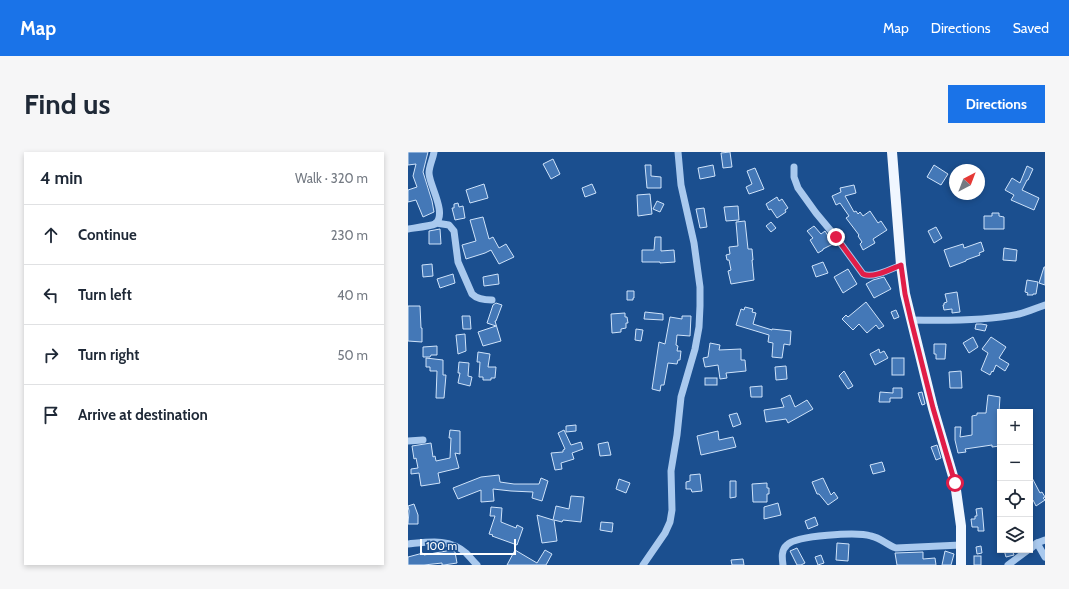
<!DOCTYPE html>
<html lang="en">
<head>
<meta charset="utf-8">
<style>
	:root { --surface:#fff; --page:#f6f6f7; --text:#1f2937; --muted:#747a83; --line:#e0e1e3; --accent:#1a73e8 }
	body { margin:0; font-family:Cabin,sans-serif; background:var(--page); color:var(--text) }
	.controls { position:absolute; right:12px; bottom:12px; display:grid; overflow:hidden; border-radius:0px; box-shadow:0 2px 6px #0003 }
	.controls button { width:36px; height:36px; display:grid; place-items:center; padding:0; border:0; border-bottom:1px solid var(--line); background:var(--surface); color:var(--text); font:20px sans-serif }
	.compass { position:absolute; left:541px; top:12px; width:36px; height:36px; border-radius:50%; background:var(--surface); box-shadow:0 2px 6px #0003; rotate:42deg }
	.scale { position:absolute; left:12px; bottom:10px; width:96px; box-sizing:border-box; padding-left:4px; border:2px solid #fff; border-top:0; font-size:11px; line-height:14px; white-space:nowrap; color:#fff; -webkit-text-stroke:3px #1b4f8f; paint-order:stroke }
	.stop { position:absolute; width:12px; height:12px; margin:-9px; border:3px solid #e11d48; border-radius:50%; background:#fff }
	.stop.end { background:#e11d48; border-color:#fff; box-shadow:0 1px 4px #0008 }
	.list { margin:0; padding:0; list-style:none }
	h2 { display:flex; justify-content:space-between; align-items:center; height:52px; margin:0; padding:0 16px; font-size:17px }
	h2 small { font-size:13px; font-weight:400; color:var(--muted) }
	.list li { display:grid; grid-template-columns:26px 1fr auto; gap:12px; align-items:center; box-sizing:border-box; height:60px; padding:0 16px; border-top:1px solid var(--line) }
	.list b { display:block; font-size:15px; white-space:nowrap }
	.list em { font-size:13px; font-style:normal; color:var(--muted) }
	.icon { flex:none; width:22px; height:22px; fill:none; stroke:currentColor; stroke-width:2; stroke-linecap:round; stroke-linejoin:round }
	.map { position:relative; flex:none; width:637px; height:413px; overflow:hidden; border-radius:0px }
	header { display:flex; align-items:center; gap:24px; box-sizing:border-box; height:56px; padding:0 20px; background:var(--accent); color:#fff }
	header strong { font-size:19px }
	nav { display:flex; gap:22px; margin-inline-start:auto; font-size:14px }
	.intro { display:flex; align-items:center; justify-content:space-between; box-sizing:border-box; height:96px; padding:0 24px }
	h1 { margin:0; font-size:28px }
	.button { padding:10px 18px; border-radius:0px; background:var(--accent); color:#fff; font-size:14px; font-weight:700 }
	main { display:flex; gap:24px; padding:0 24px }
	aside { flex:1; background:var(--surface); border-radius:0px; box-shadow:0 2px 6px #0003 }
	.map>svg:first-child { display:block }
	.building { fill:#4478b7; stroke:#cfe3fa }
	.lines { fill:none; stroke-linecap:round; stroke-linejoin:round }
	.minor { stroke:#a9c9ee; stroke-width:7 }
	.major { stroke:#f0f6ff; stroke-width:10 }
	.route { stroke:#e11d48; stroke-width:5 }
</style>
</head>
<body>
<header>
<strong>Map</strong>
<nav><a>Map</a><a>Directions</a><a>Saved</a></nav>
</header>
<div class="intro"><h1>Find us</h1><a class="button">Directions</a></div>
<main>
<aside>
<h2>4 min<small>Walk · 320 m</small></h2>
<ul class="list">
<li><svg class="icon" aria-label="ahead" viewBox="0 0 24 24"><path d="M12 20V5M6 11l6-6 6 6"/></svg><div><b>Continue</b></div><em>230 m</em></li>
<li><svg class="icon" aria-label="left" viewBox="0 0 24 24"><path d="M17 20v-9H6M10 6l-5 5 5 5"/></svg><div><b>Turn left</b></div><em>40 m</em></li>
<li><svg class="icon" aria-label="right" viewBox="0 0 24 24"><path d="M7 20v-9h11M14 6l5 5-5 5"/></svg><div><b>Turn right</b></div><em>50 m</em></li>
<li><svg class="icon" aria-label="arrive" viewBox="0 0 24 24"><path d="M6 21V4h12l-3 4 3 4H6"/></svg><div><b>Arrive at destination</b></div></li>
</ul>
</aside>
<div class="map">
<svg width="637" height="413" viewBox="0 0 637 413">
	<rect width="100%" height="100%" fill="#1b4f8f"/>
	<g class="building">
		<path d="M 0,0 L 20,0 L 15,20 L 24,49 L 26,60 L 15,65 L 8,48 L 0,50 L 0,38 L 9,35 L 5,24 L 8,12 L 0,13 Z"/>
		<path d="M 322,0 L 324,15 L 315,16 L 313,1 Z"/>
		<path d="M 145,7 L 152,22 L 143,27 L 135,12 Z"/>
		<path d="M 237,13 L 243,13 L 243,24 L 253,25 L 253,36 L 239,36 Z"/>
		<path d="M 305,13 L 307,24 L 292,27 L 290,16 Z"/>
		<path d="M 526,13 L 540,22 L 533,33 L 519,25 Z"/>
		<path d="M 619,14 L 625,17 L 620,28 L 619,28 L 614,38 L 631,46 L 626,58 L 603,48 L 606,43 L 597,38 L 604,26 L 612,31 Z"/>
		<path d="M 347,16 L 356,37 L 341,42 L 338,35 L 344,32 L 339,19 Z"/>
		<path d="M 76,32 L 80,46 L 62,51 L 58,38 Z"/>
		<path d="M 184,32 L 188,41 L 177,45 L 174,36 Z"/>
		<path d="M 446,33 L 448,41 L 437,44 L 446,60 L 448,59 L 450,62 L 452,60 L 455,64 L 462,59 L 470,71 L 473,69 L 479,78 L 465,87 L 467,91 L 455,98 L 452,92 L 454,90 L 450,84 L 451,83 L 438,66 L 441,64 L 432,51 L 428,53 L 424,44 L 433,40 L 432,36 Z"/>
		<path d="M 242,42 L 244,62 L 230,64 L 229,43 Z"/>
		<path d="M 369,45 L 371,49 L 374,47 L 380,56 L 377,58 L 378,60 L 369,66 L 363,57 L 361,58 L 358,52 Z"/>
		<path d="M 249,49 L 256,52 L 252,60 L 245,57 Z"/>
		<path d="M 50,51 L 51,55 L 55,54 L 57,66 L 47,68 L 44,56 L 46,56 L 46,52 Z"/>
		<path d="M 330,54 L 331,68 L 318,69 L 316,55 Z"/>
		<path d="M 296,56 L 299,75 L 292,76 L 288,57 Z"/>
		<path d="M 584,61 L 591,61 L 591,64 L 596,65 L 596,77 L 576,77 L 576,64 L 584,64 Z"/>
		<path d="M 75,65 L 81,87 L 85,85 L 91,96 L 98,92 L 106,105 L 91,112 L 83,98 L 77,101 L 58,107 L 54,93 L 68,89 L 62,68 Z"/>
		<path d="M 337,69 L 340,97 L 344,97 L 345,108 L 344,108 L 346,128 L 323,132 L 320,119 L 323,118 L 321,108 L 319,108 L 318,103 L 322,102 L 321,95 L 330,94 L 328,70 Z"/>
		<path d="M 363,70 L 368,76 L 363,80 L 358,74 Z"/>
		<path d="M 406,74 L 413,82 L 417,79 L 425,92 L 415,97 L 415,98 L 410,101 L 402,88 L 405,86 L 399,79 Z"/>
		<path d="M 528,75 L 534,86 L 526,91 L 520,79 Z"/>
		<path d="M 32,77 L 33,92 L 21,92 L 21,79 Z"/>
		<path d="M 247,85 L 253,85 L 253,99 L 266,98 L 267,110 L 252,111 L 252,110 L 234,110 L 234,98 L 246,98 Z"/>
		<path d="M 573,90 L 576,99 L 571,101 L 572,103 L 558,108 L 558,109 L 542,115 L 536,98 L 555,92 L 556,96 Z"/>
		<path d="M 596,96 L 609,98 L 608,109 L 595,108 Z"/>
		<path d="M 415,110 L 420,121 L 408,125 L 404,114 Z"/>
		<path d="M 24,112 L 25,124 L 15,125 L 14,113 Z"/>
		<path d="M 636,115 L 637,115 L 637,133 L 631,131 Z"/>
		<path d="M 440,117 L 449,132 L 435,141 L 426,125 Z"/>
		<path d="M 45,122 L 47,131 L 32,136 L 29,127 Z"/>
		<path d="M 90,122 L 91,132 L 76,134 L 75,125 Z"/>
		<path d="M 476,125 L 483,137 L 466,146 L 458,132 L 465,128 Z"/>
		<path d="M 619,128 L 630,130 L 628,142 L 625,142 L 625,143 L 619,143 L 620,141 L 617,140 Z"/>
		<path d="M 219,139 L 226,139 L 226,146 L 225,146 L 225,148 L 219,148 Z"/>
		<path d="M 549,140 L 552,160 L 544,161 L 544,157 L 536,158 L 535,153 L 536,153 L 536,151 L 539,150 L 537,142 Z"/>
		<path d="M 458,150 L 476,174 L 471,177 L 468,173 L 459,181 L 451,172 L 445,178 L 434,167 L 438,163 L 440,165 Z"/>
		<path d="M 88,151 L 94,153 L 88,169 L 87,169 L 93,189 L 75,194 L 70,180 L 88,174 L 79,171 L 85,153 Z"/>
		<path d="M 0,154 L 12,154 L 13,176 L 14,176 L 14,190 L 0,189 Z"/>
		<path d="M 337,155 L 345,157 L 344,160 L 348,161 L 345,172 L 364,178 L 364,177 L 383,179 L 382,193 L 376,192 L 374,206 L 364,205 L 365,191 L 360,190 L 361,183 L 328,173 L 333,157 L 336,158 Z"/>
		<path d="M 488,158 L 491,165 L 486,167 L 483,160 Z"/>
		<path d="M 237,160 L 255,162 L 255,168 L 236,167 Z"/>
		<path d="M 217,161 L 217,165 L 219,165 L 220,171 L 218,171 L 218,176 L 213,177 L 213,180 L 204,181 L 203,162 Z"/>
		<path d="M 54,164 L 62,164 L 63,177 L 55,177 Z"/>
		<path d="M 274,164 L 283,164 L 282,184 L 269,183 L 268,193 L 270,194 L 269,199 L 273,199 L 272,208 L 270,208 L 269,212 L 260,211 L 256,233 L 253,233 L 252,239 L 244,237 L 251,190 L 257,192 L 262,165 L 274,167 Z"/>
		<path d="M 568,172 L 573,172 L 579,173 L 577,179 L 567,177 Z"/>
		<path d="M 228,177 L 235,178 L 233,189 L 227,188 Z"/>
		<path d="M 57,182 L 58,199 L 50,202 L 48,183 Z"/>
		<path d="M 565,185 L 570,195 L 561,201 L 555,191 Z"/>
		<path d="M 583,185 L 598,195 L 591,206 L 601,212 L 597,219 L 588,213 L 585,220 L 584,219 L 582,223 L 573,218 L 580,201 L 574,197 Z"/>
		<path d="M 302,191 L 312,193 L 311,198 L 333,197 L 333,208 L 337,208 L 338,219 L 318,221 L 319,226 L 312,227 L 310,213 L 297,215 L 295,206 L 300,205 Z"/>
		<path d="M 526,192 L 538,192 L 537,207 L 528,207 L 528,202 L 526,202 Z"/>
		<path d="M 29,194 L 29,203 L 23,203 L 22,205 L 15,205 L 15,195 Z"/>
		<path d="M 471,197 L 472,201 L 476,199 L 480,206 L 467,213 L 462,202 Z"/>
		<path d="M 70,200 L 82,202 L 80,215 L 88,215 L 87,226 L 83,226 L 83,228 L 75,228 L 75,225 L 71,225 L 72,210 L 69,210 Z"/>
		<path d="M 18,206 L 35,208 L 35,223 L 38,223 L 36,246 L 28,246 L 29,219 L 22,219 L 22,215 L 18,215 Z"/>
		<rect x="484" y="206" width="12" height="17"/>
		<path d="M 51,210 L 61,211 L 60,224 L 64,225 L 62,234 L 50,231 L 52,221 L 50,221 Z"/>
		<path d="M 378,214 L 379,227 L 368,228 L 367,215 Z"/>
		<path d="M 436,219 L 445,234 L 440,237 L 431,224 Z"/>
		<path d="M 553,219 L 554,236 L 542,236 L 541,220 Z"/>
		<rect x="297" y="226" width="12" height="7"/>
		<path d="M 354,234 L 354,245 L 343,245 L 342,235 Z"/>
		<path d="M 485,236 L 494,236 L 494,246 L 482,246 L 482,250 L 471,250 L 472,240 L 485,241 Z"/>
		<path d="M 514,240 L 517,252 L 514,253 L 510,241 Z"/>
		<path d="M 382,243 L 387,255 L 399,248 L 405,257 L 380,271 L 378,267 L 358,270 L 356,258 L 376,255 L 373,247 Z"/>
		<path d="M 580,243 L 592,245 L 590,275 L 590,288 L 592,287 L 592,294 L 584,295 L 584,293 L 557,297 L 558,300 L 550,301 L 547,288 L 547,275 L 553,275 L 552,285 L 564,283 L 564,264 L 569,263 L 569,261 L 578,261 Z"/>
		<path d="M 329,261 L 333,272 L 325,275 L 321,263 Z"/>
		<path d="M 168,273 L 168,279 L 158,280 L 158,274 Z"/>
		<path d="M 42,278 L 52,279 L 52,302 L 47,301 L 51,316 L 30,321 L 32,331 L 13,334 L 11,321 L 3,322 L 3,317 L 10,316 L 8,306 L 6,307 L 4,294 L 23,291 L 25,305 L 27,304 L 28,309 L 42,306 L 43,286 L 41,286 Z"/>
		<path d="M 156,278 L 163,293 L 173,290 L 175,297 L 164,301 L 166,307 L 153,311 L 154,317 L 147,318 L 143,301 L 155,300 L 155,298 L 157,297 L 150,281 Z"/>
		<path d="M 310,279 L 311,288 L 325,285 L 328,295 L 293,303 L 289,284 Z"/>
		<path d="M 200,290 L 203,303 L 192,304 L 190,292 Z"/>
		<path d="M 529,293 L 533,306 L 528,308 L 523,295 Z"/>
		<path d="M 474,310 L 477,319 L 465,322 L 462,313 Z"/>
		<path d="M 292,322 L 294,339 L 284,340 L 283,337 L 278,337 L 278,330 L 282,329 L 282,323 Z"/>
		<path d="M 622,322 L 632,341 L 634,340 L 637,345 L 635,346 L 637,348 L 628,354 L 625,348 L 622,350 Z"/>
		<path d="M 91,323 L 92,330 L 106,332 L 131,332 L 133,326 L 140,329 L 134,349 L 124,346 L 125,340 L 103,339 L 85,337 L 86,349 L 73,350 L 73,338 L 50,347 L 45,336 L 73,325 Z"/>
		<path d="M 415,326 L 423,343 L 426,340 L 430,346 L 420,353 L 411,342 L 409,342 L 404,330 Z"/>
		<path d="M 211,327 L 222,331 L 218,341 L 208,337 Z"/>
		<path d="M 322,329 L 328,329 L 328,345 L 322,346 Z"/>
		<path d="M 359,331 L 359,336 L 361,336 L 361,342 L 359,342 L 359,350 L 345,350 L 344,332 Z"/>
		<path d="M 163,344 L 176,345 L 173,370 L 155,368 L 154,370 L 146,368 L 149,389 L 134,391 L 129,363 L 145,368 L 148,354 L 161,357 Z"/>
		<path d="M 370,351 L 373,363 L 356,367 L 356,355 Z"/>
		<path d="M 6,352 L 10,363 L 10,372 L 0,372 L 1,359 L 0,354 Z"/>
		<path d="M 83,355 L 94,356 L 93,370 L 108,376 L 109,373 L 115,376 L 109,393 L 84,384 L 85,383 L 81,382 L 87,364 L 82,364 Z"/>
		<path d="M 574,356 L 576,379 L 570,379 L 570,375 L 564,375 L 563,367 L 567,367 L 567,364 L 569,364 L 568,357 Z"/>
		<path d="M 407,365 L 410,373 L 400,377 L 397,369 Z"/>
		<path d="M 193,370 L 205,371 L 204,380 L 192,378 Z"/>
		<path d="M 429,391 L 441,392 L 440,409 L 428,408 Z"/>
		<path d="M 573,394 L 574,401 L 569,402 L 568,395 Z"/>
		<path d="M 389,396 L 397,411 L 393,413 L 389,413 L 382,399 Z"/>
		<path d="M 44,398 L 47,400 L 49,411 L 36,413 L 34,413 L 34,411 L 16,413 L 0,413 L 0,405 L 15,401 L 16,403 Z"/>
		<path d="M 107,398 L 129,411 L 137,398 L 144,402 L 138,413 L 99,413 Z"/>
		<path d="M 596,398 L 604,398 L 606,403 L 598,405 Z"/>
		<path d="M 537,399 L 546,402 L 543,413 L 534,413 Z"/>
		<path d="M 515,400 L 515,407 L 527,406 L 528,413 L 489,413 L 487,401 Z"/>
		<path d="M 413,403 L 416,411 L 410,413 L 407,405 Z"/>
		<rect x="566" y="404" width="7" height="9"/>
		<path d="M 335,407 L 336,413 L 324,413 L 323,408 Z"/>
	</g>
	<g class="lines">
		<g class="minor">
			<path d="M 386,15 L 386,25 L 390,36 L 408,61 L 428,85 L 455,122 C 464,127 483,117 493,113"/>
			<path d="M 28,71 L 41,73 L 46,79 L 50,110 L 64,142 C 69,147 77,148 84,148"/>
			<path d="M 0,77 C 6,76 23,74 27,72 C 40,62 21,33 21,21 C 21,14 25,7 26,0"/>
			<path d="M 503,168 C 539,169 576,169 611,162 C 620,160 628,156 637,153"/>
			<path d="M 0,289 L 15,288"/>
			<path d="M 629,391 L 637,405"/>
			<path d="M 0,392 C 21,390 41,386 58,401 C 62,405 65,409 69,413"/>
			<path d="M 622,397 L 629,391 L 637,388"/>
			<path d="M 235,413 L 257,381 L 262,370 L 264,358 L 263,319 L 269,283 L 273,245 L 287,197 L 291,175 L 292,154 L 292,135 L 286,91 L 273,33 L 270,0"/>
			<path d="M 375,413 C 374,406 373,398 379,393 C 388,383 450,380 463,384 C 473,386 479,393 488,396 L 553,393"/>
			<path d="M 600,413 L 620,398"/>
		</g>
		<path class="major" d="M 484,0 L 493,113 L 497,142 L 525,256 L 547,331 L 553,374 L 553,413"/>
	</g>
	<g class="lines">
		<path class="route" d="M 428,85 L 455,122 C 464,127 483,117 493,113 L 497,142 L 503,168 L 525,256 L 547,331"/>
	</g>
</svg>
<div class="controls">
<button>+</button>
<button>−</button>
<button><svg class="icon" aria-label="locate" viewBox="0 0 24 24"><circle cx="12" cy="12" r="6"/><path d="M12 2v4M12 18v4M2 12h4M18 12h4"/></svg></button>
<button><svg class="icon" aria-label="layers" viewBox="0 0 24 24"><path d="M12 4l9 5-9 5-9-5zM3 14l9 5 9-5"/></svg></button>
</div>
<svg class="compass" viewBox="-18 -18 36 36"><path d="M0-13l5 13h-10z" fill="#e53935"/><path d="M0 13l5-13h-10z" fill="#747a83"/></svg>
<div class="scale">100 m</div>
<div class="stop" style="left:547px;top:331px"></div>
<div class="stop end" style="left:428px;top:85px"></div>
</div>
</main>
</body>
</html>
